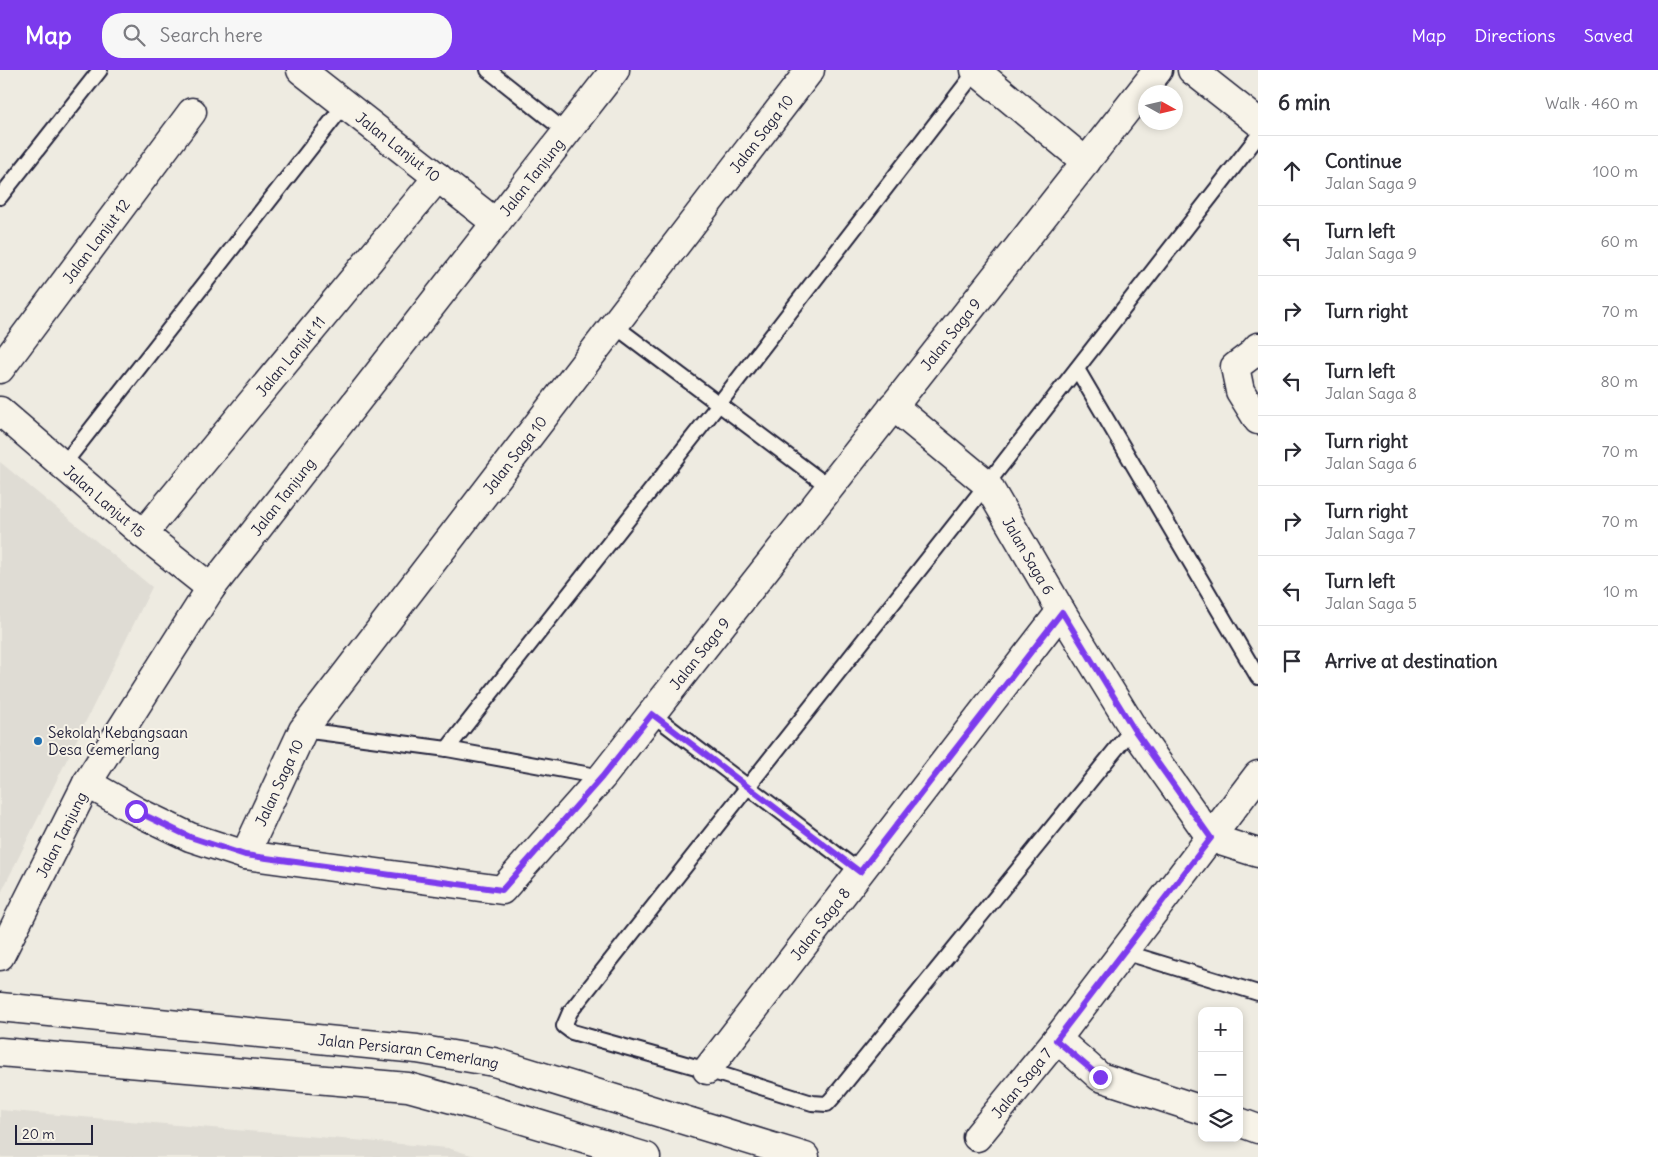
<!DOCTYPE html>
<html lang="en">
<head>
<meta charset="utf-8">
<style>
	:root { --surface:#fff; --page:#f7f7f7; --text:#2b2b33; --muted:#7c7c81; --line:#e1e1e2; --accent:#7c3aed }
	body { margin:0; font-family:Delius,sans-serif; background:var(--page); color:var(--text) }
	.controls { position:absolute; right:15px; bottom:15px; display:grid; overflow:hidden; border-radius:10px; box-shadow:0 2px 8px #0003 }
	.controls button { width:45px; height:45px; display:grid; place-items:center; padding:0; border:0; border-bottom:1px solid var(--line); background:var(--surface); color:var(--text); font:25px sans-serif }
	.compass { position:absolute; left:1138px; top:15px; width:45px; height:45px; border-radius:50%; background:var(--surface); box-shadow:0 2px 8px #0003; rotate:98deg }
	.scale { position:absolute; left:15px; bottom:12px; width:78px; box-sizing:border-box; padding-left:5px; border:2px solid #22223b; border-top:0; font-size:14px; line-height:18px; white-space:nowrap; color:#22223b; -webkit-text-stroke:4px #f7f3e8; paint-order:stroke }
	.stop { position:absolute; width:15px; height:15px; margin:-11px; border:4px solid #7c3aed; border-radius:50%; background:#fff }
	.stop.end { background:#7c3aed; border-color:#fff; box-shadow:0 1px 5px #0008 }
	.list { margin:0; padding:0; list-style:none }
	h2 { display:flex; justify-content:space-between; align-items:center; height:65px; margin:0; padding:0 20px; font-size:21px }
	h2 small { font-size:16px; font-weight:400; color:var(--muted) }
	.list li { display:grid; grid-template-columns:32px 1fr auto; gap:15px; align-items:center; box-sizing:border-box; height:70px; padding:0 20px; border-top:1px solid var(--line) }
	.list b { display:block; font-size:19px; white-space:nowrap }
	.list p { margin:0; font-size:16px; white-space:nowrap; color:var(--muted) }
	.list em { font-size:16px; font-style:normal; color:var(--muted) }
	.icon { flex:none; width:28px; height:28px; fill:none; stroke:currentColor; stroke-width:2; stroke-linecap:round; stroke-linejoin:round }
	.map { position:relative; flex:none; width:1258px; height:1087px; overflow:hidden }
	header { display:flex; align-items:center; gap:30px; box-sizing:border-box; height:70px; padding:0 25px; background:var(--accent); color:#fff }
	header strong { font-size:24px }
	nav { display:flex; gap:28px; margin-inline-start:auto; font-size:18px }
	.search { width:350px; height:45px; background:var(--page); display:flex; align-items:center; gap:12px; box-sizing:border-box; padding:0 18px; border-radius:20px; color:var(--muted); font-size:19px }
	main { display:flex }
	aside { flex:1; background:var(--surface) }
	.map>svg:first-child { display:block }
	.built { fill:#dfdcd4 }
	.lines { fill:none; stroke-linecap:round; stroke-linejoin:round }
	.service-casing { stroke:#22223b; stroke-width:18 }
	.minor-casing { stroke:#22223b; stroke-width:31 }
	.tertiary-casing { stroke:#22223b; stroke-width:31 }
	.secondary-casing { stroke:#22223b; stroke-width:31 }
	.service { stroke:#f7f3e8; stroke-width:14 }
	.minor { stroke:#f7f3e8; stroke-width:28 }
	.tertiary { stroke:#f7f3e8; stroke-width:28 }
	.secondary { stroke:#f7f3e8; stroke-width:28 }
	.route { stroke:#7c3aed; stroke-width:6 }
	.poi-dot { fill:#1f6fb2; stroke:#f7f3e8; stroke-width:2 }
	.labels { text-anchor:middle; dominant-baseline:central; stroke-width:4; stroke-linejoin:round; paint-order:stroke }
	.street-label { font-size:15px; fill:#22223b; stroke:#f7f3e8 }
	.poi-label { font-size:15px; fill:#22223b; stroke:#f7f3e8; text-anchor:start }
</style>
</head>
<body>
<header>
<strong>Map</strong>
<div class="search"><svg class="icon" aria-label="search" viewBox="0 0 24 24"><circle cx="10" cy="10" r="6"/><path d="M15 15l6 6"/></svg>Search here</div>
<nav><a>Map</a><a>Directions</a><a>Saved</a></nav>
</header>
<main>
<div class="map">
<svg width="1258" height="1087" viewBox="0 0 1258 1087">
	<rect width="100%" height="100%" fill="#eeebe1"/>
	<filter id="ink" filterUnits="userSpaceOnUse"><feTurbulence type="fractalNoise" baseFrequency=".02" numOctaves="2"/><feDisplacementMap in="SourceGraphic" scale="10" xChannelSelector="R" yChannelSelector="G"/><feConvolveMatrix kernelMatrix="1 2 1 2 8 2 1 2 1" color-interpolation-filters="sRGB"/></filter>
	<g filter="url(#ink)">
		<g class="built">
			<path d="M 0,392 L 152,517 L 0,825 Z"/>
			<path d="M 0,1040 L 448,1078 L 478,1087 L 0,1087 Z"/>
		</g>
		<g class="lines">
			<defs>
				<g id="service">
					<path d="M 488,0 L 566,62"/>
					<path d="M 0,127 L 100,0"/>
					<path d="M 615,256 L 829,417"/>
					<path d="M 1077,299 L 1258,607"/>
					<path d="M 63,395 L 345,34"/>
					<path d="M 652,644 L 860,802"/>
					<path d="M 1133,658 L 836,1024 L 827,1034 L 812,1033 L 707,1000 L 572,962 L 564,956 L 570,942 L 987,414 L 1258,66"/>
					<path d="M 303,660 L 447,679 L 602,707"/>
					<path d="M 447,679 L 719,334 L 976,1"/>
					<path d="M 1124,882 L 1258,923"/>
				</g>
				<g id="minor">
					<path id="s1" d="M 301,0 L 496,153"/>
					<path d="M 975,0 L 1086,92"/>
					<path d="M 1192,0 L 1258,52"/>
					<path d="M 1258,277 L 1251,285 L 1235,297 L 1240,321 L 1258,350"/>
					<path id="s2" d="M 0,299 L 192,42"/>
					<path id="s3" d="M 893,336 L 987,414 L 1061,541 L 1133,658 L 1211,768 L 1258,783"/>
					<path id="s4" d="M 0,341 L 143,464 L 211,518"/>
					<path id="s5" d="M 143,464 L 438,107"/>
					<path id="s6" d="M 87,713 L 136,741 L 190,767 L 245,785 L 502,820 L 602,707 L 1158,0"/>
					<path id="s7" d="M 245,785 L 303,660 L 810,0"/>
					<path d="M 1057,969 L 1100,1007 L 1202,1040"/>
					<path id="s8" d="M 707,1000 L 1061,541"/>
					<path d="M 1239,1052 L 1258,1059"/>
					<path id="s9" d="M 977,1067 L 1057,969 L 1258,705"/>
				</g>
				<g id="tertiary">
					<path id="s10" d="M 0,886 L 87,713 L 211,518 L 615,0"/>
				</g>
				<g id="secondary">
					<path id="s11" d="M 0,937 L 417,979 L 494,992 L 805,1087"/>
					<path d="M 0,982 L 408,1017 L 478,1036 L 646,1087"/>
				</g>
			</defs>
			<use href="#service" class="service-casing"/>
			<use href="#minor" class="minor-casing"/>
			<use href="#tertiary" class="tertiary-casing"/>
			<use href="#secondary" class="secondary-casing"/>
			<use href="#service" class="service"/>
			<use href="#minor" class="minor"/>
			<use href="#tertiary" class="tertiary"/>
			<use href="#secondary" class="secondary"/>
		</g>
	</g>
	<g class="lines" filter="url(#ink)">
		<path class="route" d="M 136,741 L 190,767 L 245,785 L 502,820 L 602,707 L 652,644 L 860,802 L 1062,542 L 1133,658 L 1211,768 L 1056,970 L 1100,1007"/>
	</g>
	<circle class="poi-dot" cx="38" cy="671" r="5"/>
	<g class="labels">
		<g class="street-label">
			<text stroke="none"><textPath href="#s7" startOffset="890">Jalan Saga 10</textPath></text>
			<text stroke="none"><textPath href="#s1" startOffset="124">Jalan Lanjut 10</textPath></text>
			<text stroke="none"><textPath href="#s10" startOffset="946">Jalan Tanjung</textPath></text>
			<text stroke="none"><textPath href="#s2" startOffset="160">Jalan Lanjut 12</textPath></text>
			<text stroke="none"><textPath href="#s6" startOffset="1148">Jalan Saga 9</textPath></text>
			<text stroke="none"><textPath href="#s5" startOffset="231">Jalan Lanjut 11</textPath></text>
			<text stroke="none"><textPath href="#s7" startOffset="485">Jalan Saga 10</textPath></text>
			<text stroke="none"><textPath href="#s10" startOffset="541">Jalan Tanjung</textPath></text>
			<text stroke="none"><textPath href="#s4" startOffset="138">Jalan Lanjut 15</textPath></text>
			<text stroke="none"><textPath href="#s3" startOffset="205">Jalan Saga 6</textPath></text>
			<text stroke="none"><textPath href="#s6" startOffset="742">Jalan Saga 9</textPath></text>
			<text stroke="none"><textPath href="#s7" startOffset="80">Jalan Saga 10</textPath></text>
			<text stroke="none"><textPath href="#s10" startOffset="136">Jalan Tanjung</textPath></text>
			<text stroke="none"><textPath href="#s8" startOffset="185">Jalan Saga 8</textPath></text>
			<text stroke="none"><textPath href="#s11" startOffset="411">Jalan Persiaran Cemerlang</textPath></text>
			<text stroke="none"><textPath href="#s9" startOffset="70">Jalan Saga 7</textPath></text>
		</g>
		<g class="poi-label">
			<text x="48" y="662">Sekolah Kebangsaan<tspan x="48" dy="17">Desa Cemerlang</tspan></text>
		</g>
	</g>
</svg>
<div class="controls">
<button>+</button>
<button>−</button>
<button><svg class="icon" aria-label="layers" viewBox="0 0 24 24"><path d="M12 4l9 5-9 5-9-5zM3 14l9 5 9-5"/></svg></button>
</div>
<svg class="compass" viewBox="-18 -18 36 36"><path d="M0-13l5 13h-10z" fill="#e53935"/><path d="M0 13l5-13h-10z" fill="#7c7c81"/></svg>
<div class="scale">20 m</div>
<div class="stop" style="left:136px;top:741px"></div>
<div class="stop end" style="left:1100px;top:1007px"></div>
</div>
<aside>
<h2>6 min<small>Walk · 460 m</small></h2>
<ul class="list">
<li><svg class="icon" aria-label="ahead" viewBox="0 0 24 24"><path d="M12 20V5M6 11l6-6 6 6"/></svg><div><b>Continue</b><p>Jalan Saga 9</p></div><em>100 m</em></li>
<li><svg class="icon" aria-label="left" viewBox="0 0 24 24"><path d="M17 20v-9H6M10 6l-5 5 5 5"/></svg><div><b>Turn left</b><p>Jalan Saga 9</p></div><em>60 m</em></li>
<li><svg class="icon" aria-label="right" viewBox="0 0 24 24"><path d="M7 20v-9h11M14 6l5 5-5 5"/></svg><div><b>Turn right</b></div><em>70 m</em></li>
<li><svg class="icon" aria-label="left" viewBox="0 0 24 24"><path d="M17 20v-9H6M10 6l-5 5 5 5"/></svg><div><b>Turn left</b><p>Jalan Saga 8</p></div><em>80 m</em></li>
<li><svg class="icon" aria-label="right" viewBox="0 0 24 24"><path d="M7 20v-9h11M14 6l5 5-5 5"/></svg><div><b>Turn right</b><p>Jalan Saga 6</p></div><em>70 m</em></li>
<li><svg class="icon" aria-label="right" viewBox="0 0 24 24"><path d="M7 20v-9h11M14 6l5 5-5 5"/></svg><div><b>Turn right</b><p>Jalan Saga 7</p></div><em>70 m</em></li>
<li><svg class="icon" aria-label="left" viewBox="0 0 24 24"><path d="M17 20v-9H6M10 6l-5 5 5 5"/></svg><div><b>Turn left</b><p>Jalan Saga 5</p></div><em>10 m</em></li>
<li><svg class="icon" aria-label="arrive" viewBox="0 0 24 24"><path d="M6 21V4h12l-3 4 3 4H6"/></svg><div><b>Arrive at destination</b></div></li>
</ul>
</aside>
</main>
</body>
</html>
